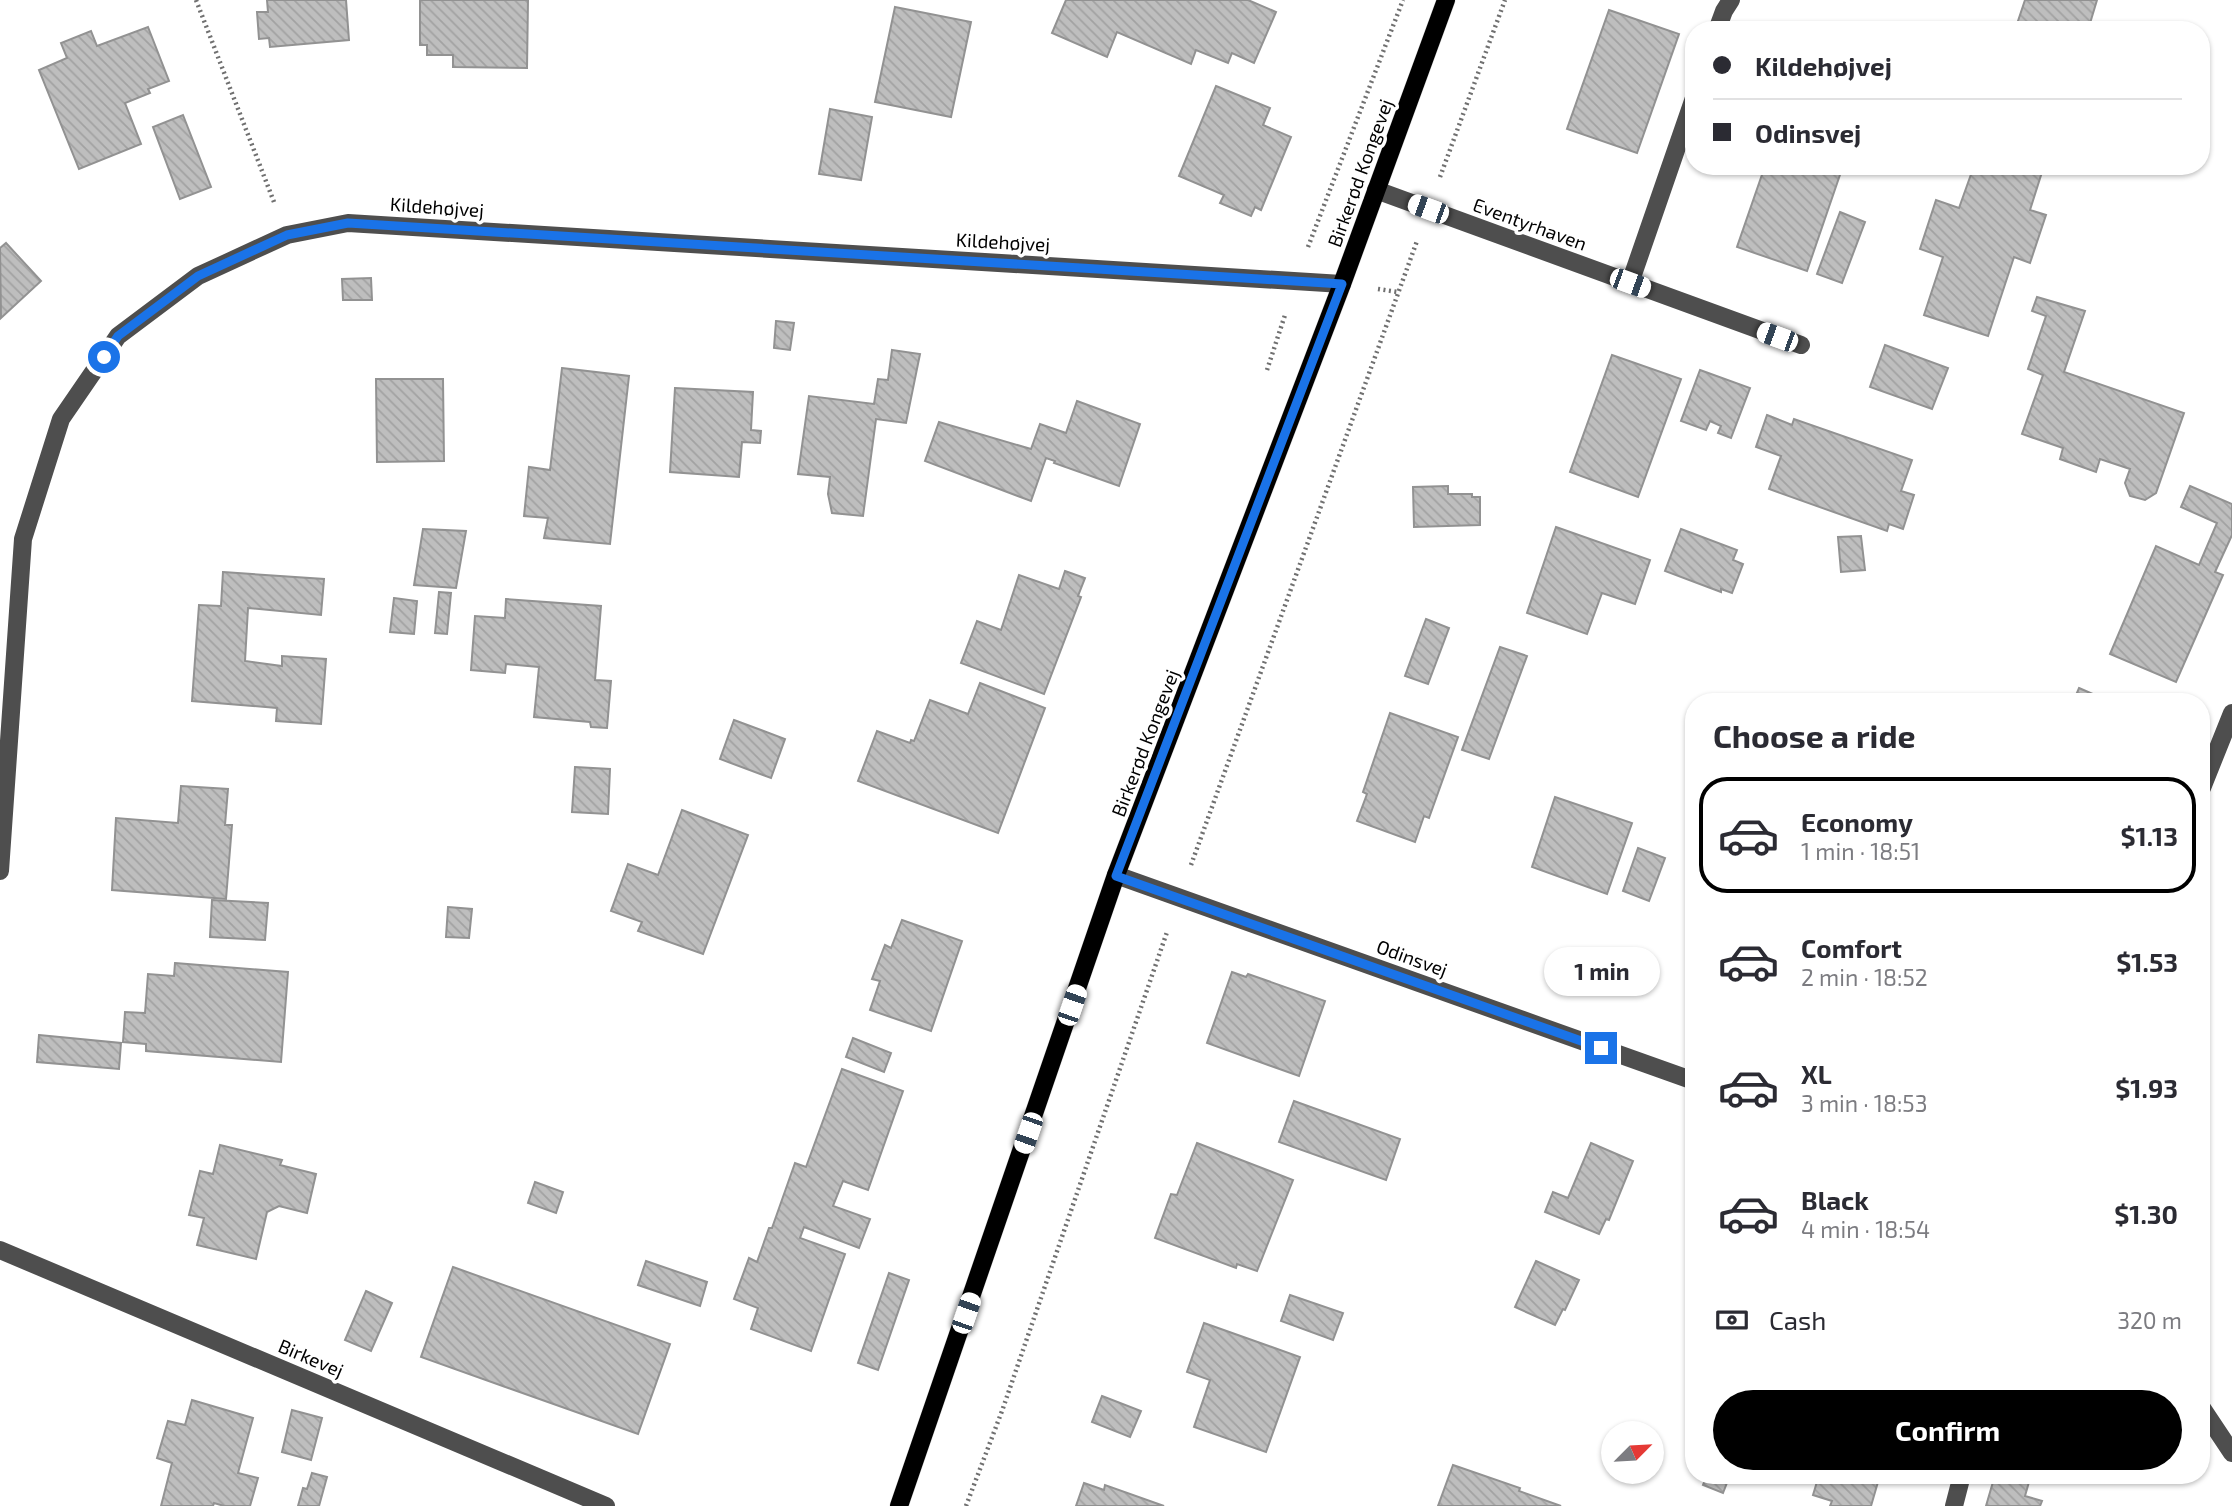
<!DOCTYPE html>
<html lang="en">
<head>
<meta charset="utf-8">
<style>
	:root { --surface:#fff; --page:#f7f7f7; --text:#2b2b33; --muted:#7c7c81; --line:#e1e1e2; --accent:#000 }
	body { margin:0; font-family:"Exo 2",sans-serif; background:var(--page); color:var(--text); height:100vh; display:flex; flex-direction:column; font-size:26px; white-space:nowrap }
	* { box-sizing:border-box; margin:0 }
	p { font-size:23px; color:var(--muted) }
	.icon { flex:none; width:38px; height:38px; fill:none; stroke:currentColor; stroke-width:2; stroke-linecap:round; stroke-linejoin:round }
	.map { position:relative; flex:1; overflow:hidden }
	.details { position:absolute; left:1685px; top:693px; width:525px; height:791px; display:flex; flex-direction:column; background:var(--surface); border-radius:28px; box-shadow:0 2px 5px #0004 }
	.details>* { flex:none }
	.guide { position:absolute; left:1685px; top:21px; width:525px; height:154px; border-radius:28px; box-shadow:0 2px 5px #0004; display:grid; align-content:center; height:154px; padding:0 28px; background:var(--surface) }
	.needle { width:46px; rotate:66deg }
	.tools { position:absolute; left:1601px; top:1421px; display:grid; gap:14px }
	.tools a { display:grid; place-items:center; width:63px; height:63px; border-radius:50%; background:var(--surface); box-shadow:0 2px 5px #0004; font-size:35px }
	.end { position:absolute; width:32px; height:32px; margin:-16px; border:9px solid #1a73e8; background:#fff; box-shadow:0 0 0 4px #fff }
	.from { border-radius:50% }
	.bubble { position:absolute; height:49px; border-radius:24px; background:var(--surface); box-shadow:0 2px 5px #0004; font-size:23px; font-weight:700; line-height:49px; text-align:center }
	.car { position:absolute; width:21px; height:42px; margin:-21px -10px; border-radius:9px; box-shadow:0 0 5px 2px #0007; background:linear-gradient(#fff 24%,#345 0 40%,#fff 0 76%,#345 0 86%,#fff 0) }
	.guide b { display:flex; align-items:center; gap:24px; height:66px; font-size:26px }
	.guide b+b { border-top:2px solid var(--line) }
	.guide i { width:18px; height:18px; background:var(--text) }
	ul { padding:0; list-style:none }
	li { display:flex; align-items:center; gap:21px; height:116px; margin:0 14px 10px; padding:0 14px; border:4px solid transparent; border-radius:28px }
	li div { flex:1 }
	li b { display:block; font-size:26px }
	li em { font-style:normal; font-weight:700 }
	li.active { border-color:var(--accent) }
	li>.icon { width:63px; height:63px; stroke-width:1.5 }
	h2 { padding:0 28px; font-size:32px; line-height:84px }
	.pay { display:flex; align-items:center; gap:18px; height:77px; padding:0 28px; font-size:26px }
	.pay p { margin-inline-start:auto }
	.button { display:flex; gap:14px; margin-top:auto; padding:14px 28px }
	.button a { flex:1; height:80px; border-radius:42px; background:var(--accent); color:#fff; font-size:28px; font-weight:700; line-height:80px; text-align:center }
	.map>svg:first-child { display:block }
	.building { fill:url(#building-back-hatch); stroke:#929292; stroke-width:2 }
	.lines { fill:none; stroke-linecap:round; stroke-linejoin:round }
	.major-casing { stroke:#dbdbdb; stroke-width:19 }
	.path { stroke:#707070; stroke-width:4.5; stroke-dasharray:2 3.5; stroke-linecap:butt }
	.minor { stroke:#4e4e4e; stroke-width:18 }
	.major { stroke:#000; stroke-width:18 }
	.route { stroke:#1a73e8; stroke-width:9 }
	.labels { text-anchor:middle; stroke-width:7; stroke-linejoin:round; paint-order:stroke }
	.street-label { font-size:19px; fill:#000; stroke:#fff }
</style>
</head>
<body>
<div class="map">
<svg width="2232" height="1506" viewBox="0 0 2232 1506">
	<defs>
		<pattern id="building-back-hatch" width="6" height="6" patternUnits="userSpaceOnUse" patternTransform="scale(1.75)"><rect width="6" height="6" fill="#bebebe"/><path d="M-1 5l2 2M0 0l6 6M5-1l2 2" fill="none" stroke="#a2a2a2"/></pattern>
	</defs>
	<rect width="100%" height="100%" fill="#fff"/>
	<!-- building -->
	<g class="building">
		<path d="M 267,0 L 346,0 L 349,40 L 270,47 L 269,38 L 259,39 L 257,12 L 268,12 Z"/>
		<path d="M 420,0 L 528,0 L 527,68 L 453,67 L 453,55 L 427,55 L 427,45 L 420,45 Z"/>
		<path d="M 1066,0 L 1248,0 L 1276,12 L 1254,63 L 1232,53 L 1228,63 L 1196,50 L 1191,64 L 1117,32 L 1107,57 L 1052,33 Z"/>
		<path d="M 2025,0 L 2097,0 L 2088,30 L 2015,30 Z"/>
		<path d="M 895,7 L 971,22 L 951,117 L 875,102 Z"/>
		<path d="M 1609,10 L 1679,34 L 1637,153 L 1567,129 Z"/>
		<path d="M 148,27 L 169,81 L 148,89 L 150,93 L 125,103 L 141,144 L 79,169 L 39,70 L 67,58 L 61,43 L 91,31 L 97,46 Z"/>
		<path d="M 1216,86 L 1270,108 L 1263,125 L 1291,137 L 1261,210 L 1255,207 L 1251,216 L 1220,203 L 1224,195 L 1179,176 Z"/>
		<path d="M 830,109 L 872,117 L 861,180 L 819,174 Z"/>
		<path d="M 183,115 L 211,187 L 180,199 L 153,127 Z"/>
		<path d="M 1765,166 L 1843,166 L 1807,271 L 1737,247 Z"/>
		<path d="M 1974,166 L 2025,166 L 2042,172 L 2030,210 L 2046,215 L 2030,263 L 2014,257 L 1988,336 L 1924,315 L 1943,257 L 1920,249 L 1936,200 L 1959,208 Z"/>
		<path d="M 1840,212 L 1865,222 L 1842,283 L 1817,274 Z"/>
		<path d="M 6,243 L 41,281 L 1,318 L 0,248 Z"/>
		<path d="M 371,278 L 372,300 L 343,300 L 342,279 Z"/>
		<path d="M 2037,297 L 2085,311 L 2064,372 L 2184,413 L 2156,493 L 2145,500 L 2130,496 L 2125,483 L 2130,469 L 2100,459 L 2096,472 L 2060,459 L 2063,448 L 2022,434 L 2043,375 L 2028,369 L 2046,316 L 2032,311 Z"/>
		<path d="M 776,321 L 794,323 L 790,350 L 774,348 Z"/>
		<path d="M 1885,345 L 1948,368 L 1932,409 L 1870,387 Z"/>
		<path d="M 892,350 L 920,354 L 906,423 L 876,419 L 863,516 L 832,513 L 828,494 L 830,477 L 798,474 L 809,396 L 874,404 L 878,379 L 888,380 Z"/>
		<path d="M 1612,355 L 1681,379 L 1638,497 L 1570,472 Z"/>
		<path d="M 562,368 L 629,376 L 610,544 L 544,538 L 548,518 L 524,516 L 529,467 L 550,470 Z"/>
		<path d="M 1700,370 L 1750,388 L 1731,438 L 1718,433 L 1721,426 L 1710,421 L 1706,430 L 1681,421 Z"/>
		<path d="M 376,379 L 443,379 L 444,461 L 377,462 Z"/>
		<path d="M 675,388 L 753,392 L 751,430 L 761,431 L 760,443 L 742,442 L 739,477 L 670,472 Z"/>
		<path d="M 1077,401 L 1140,424 L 1119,486 L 1054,463 L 1055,461 L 1046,458 L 1031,501 L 925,461 L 939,422 L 1031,449 L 1040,424 L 1066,433 Z"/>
		<path d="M 1767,415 L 1792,425 L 1794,419 L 1912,460 L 1901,491 L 1914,495 L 1903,529 L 1889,524 L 1887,531 L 1769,489 L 1781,456 L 1756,447 Z"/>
		<path d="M 1448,486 L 1448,494 L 1472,494 L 1472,497 L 1480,497 L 1480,525 L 1414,527 L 1413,487 Z"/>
		<path d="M 2190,486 L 2232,504 L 2232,535 L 2215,572 L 2223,575 L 2176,682 L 2110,654 L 2156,546 L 2199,565 L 2217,523 L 2181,507 Z"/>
		<path d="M 1556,527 L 1650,560 L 1635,604 L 1602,593 L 1587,634 L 1527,613 Z"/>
		<path d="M 423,529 L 466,531 L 456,588 L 414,585 Z"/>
		<path d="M 1681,529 L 1737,550 L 1733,560 L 1743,564 L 1732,593 L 1721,589 L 1721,592 L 1665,571 Z"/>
		<path d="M 1861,536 L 1865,570 L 1841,572 L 1838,537 Z"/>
		<path d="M 1065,571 L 1085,578 L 1078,596 L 1081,597 L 1044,694 L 961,663 L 977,621 L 1001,630 L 1019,575 L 1059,589 Z"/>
		<path d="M 223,572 L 324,579 L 321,615 L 248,608 L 245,661 L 282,666 L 282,656 L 326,659 L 321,724 L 276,721 L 277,708 L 192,701 L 199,605 L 221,606 Z"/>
		<path d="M 439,592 L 451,593 L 447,634 L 435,633 Z"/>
		<path d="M 394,598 L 417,601 L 414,634 L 390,632 Z"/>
		<path d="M 506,599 L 601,606 L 595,680 L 611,681 L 607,728 L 591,727 L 590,722 L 534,717 L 539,667 L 506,664 L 505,673 L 471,670 L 475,616 L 505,618 Z"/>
		<path d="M 1426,619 L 1449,628 L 1428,684 L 1405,676 Z"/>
		<path d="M 1500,647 L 1527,656 L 1489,759 L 1462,750 Z"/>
		<path d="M 980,683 L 1045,708 L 998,833 L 858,781 L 877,731 L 910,743 L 911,740 L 914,741 L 930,700 L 968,714 Z"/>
		<path d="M 2079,688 L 2111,702 L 2073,702 Z"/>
		<path d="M 1390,713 L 1458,737 L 1429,818 L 1424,816 L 1415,842 L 1357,821 L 1367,794 L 1363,792 Z"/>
		<path d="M 734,720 L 785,739 L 771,778 L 720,759 Z"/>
		<path d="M 575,767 L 610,769 L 608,814 L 572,812 Z"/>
		<path d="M 181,786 L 228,789 L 225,825 L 232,825 L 226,899 L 112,890 L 116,818 L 178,823 Z"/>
		<path d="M 1555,797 L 1632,823 L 1607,894 L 1532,867 Z"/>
		<path d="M 682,810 L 748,835 L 703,954 L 638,931 L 642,922 L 611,911 L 628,864 L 658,875 Z"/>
		<path d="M 1638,848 L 1665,858 L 1649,901 L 1623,891 Z"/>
		<path d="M 212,900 L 268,903 L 265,940 L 210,937 Z"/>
		<path d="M 448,907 L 472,909 L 469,938 L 446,937 Z"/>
		<path d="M 902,920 L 962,941 L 931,1031 L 870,1010 L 880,981 L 872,979 L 885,945 L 891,948 Z"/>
		<path d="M 175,963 L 288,972 L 281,1062 L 146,1051 L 146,1044 L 123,1042 L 125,1012 L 145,1013 L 148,974 L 174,976 Z"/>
		<path d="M 1232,972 L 1246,977 L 1248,974 L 1325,1001 L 1299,1076 L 1207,1043 Z"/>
		<path d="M 39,1035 L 121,1043 L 119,1069 L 37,1062 Z"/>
		<path d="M 853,1038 L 891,1053 L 884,1072 L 846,1057 Z"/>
		<path d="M 842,1069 L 903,1091 L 868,1190 L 843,1181 L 833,1206 L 870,1219 L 859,1248 L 804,1227 L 800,1238 L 845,1254 L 811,1351 L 751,1329 L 758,1308 L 734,1299 L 749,1258 L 757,1262 L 769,1228 L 772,1228 L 795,1163 L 806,1167 Z"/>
		<path d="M 1294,1101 L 1400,1139 L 1386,1180 L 1279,1142 Z"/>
		<path d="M 1197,1143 L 1293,1180 L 1257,1271 L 1237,1264 L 1236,1268 L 1155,1238 L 1171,1194 L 1177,1195 Z"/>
		<path d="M 1591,1143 L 1633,1161 L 1609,1220 L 1606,1219 L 1599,1234 L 1545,1212 L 1553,1192 L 1568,1198 Z"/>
		<path d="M 220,1145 L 282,1160 L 280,1165 L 316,1174 L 307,1213 L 279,1206 L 267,1212 L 256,1259 L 197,1245 L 204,1218 L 189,1215 L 200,1171 L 213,1174 Z"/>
		<path d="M 535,1182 L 563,1192 L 556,1213 L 528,1203 Z"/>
		<path d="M 646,1261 L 707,1282 L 700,1306 L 638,1285 Z"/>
		<path d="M 1536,1261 L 1579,1280 L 1565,1310 L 1563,1309 L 1555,1325 L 1515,1307 Z"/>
		<path d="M 453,1267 L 670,1344 L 638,1434 L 421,1357 Z"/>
		<path d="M 889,1273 L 909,1280 L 878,1370 L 858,1363 Z"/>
		<path d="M 366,1291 L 392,1303 L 371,1351 L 345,1340 Z"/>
		<path d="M 1290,1295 L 1343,1313 L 1333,1340 L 1281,1321 Z"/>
		<path d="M 1204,1323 L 1300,1357 L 1266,1452 L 1194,1427 L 1210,1380 L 1187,1372 Z"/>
		<path d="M 1102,1396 L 1141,1411 L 1130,1437 L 1092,1422 Z"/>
		<path d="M 192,1400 L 253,1418 L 238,1473 L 258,1478 L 250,1506 L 224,1506 L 214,1503 L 213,1506 L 161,1506 L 172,1463 L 157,1458 L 168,1421 L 185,1425 Z"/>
		<path d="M 292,1410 L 322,1418 L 311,1460 L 282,1452 Z"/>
		<path d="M 1453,1465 L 1520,1488 L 1519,1491 L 1561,1506 L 1438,1506 Z"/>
		<path d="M 312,1473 L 327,1477 L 319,1506 L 298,1506 L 303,1488 L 307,1489 Z"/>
		<path d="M 1707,1475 L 1730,1475 L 1723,1493 L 1703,1485 Z"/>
		<path d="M 1819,1475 L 1880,1475 L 1871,1506 L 1830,1506 L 1832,1501 L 1813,1495 Z"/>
		<path d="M 1995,1475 L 2031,1475 L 2025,1496 L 2042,1501 L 2040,1506 L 1986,1506 Z"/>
		<path d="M 1084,1483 L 1104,1490 L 1105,1485 L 1164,1506 L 1076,1506 Z"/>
	</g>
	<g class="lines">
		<!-- major casing -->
		<g class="major-casing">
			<path id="major" d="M 899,1506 L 1116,875 L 1342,284 L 1446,0"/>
		</g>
		<!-- path -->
		<g class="path">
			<path d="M 196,0 L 274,202"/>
			<path d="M 1440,177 L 1505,0"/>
			<path d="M 1308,247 L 1403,0"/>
			<path d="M 1378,289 L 1398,292"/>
			<path d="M 1267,370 L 1285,315"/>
			<path d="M 1191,865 L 1417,241"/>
			<path d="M 966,1506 L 1002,1411 L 1167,932"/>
		</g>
		<!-- minor -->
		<g class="minor">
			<path d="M 1717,30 L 1724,11 L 1731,0"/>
			<path d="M 1376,190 L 1801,345"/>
			<path d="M 1630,283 L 1694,98"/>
			<path d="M 2202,788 L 2232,713"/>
			<path d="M 0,871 L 23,539 L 61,419 L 118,336 L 198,276 L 287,235 L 348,223 L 1342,284"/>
			<path d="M 1116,875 L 1694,1081"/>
			<path d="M 0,1250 L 606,1506"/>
			<path d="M 2202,1408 L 2232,1453"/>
			<path d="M 1954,1506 L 1962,1475"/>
		</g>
		<!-- major -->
		<use href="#major" class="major"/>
	</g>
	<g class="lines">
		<!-- route -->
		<path class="route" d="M 104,357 L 118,336 L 198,276 L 287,235 L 348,223 L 1342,284 L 1116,876 L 1601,1048"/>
	</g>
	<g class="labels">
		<!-- street labels -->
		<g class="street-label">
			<text transform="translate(1360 173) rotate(-70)" y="7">Birkerød Kongevej</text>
			<text transform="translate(437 207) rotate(4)" y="7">Kildehøjvej</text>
			<text transform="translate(1530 224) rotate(20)" y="7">Eventyrhaven</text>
			<text transform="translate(1003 242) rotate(3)" y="7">Kildehøjvej</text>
			<text transform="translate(1145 743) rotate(-69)" y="7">Birkerød Kongevej</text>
			<text transform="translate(1412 958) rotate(20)" y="7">Odinsvej</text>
			<text transform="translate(311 1358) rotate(23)" y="7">Birkevej</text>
		</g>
	</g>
</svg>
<div class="tools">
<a><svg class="needle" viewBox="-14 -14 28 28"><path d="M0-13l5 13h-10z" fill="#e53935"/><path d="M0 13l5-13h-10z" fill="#7c7c81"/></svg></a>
</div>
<i class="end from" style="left:104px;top:357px"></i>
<i class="end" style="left:1601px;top:1048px"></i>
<div class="bubble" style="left:1544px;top:947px;width:116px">1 min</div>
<i class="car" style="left:1428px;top:209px;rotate:290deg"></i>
<i class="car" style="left:1630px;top:283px;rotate:110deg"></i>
<i class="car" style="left:1777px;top:337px;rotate:290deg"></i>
<i class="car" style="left:1072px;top:1005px;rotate:19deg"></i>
<i class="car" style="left:1028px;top:1133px;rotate:199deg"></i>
<i class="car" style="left:966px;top:1313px;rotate:19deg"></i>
<div class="guide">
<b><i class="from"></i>Kildehøjvej</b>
<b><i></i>Odinsvej</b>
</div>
<section class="details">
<h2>Choose a ride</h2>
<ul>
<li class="active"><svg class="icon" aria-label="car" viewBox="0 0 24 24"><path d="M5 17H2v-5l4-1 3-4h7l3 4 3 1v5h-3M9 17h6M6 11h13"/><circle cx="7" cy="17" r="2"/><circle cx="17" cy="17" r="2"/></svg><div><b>Economy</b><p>1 min · 18:51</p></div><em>$1.13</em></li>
<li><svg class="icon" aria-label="car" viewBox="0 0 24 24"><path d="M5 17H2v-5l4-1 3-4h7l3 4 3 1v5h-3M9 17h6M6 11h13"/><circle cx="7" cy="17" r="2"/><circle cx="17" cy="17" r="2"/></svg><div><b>Comfort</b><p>2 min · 18:52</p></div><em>$1.53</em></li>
<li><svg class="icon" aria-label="car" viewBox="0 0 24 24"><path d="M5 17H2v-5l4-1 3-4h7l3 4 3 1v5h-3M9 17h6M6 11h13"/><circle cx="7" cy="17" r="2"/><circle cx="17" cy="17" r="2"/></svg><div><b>XL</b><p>3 min · 18:53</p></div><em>$1.93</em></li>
<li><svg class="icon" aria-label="car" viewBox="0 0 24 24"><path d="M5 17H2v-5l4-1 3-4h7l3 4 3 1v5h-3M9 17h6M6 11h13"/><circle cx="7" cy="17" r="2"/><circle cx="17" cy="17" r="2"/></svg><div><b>Black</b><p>4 min · 18:54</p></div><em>$1.30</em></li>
</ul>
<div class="pay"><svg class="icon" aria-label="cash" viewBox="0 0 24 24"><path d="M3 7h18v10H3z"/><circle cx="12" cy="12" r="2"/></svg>Cash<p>320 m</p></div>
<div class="button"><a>Confirm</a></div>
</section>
</div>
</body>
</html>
